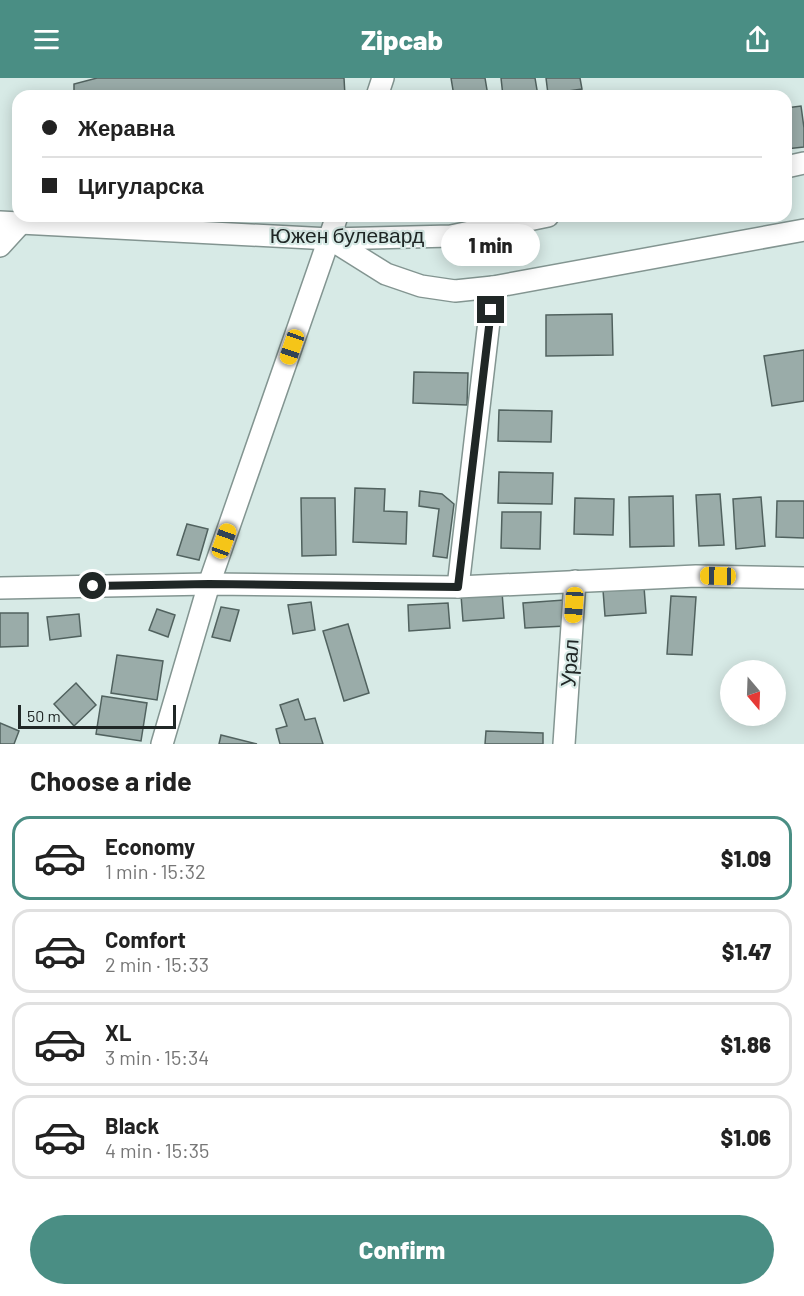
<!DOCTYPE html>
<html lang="en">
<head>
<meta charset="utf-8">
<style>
	:root { --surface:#fff; --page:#f2f2f2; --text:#222; --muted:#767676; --line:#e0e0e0; --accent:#4a8e84 }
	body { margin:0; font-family:Barlow,sans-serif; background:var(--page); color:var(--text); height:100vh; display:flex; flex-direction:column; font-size:22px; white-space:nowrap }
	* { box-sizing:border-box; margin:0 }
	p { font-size:20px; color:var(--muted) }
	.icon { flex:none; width:33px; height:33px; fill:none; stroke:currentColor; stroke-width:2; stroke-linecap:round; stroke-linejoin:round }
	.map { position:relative; height:666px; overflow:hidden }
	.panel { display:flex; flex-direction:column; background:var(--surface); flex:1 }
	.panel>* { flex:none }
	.banner { position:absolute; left:12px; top:12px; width:780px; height:132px; border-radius:18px; box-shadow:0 3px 15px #0003; display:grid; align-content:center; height:132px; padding:0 30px; background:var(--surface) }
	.needle { width:39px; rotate:161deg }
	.fabs { position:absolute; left:720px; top:582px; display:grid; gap:12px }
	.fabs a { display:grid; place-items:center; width:66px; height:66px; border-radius:50%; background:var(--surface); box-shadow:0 3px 15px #0003; font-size:30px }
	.scale { position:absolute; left:18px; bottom:15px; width:158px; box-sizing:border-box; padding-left:6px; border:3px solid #202726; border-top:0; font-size:16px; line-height:21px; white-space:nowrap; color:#202726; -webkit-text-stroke:4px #d7eae6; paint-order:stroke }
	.end { position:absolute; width:27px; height:27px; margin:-14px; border:8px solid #202726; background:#fff; box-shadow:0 0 0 3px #fff }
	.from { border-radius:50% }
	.bubble { position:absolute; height:42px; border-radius:21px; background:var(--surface); box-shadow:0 3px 15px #0003; font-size:20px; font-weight:800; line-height:42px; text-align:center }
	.car { position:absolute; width:18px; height:36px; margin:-18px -9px; border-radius:8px; box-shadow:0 0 4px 2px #0007; background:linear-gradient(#f5c518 24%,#345 0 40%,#f5c518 0 76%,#345 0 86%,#f5c518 0) }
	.banner b { display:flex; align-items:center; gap:21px; height:57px; font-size:22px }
	.banner b+b { border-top:2px solid var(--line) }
	.banner i { width:15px; height:15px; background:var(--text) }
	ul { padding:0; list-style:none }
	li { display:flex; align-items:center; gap:18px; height:84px; margin:0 12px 9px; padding:0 18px; border:3px solid var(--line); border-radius:18px }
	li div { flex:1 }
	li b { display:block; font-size:22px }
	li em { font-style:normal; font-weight:800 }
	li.on { border-color:var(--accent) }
	li>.icon { width:54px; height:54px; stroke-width:1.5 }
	h2 { padding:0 30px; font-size:27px; line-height:72px }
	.cta { display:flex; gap:12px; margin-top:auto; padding:12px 30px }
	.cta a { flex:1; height:69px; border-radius:36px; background:var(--accent); color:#fff; font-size:24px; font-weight:800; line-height:69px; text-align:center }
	header { display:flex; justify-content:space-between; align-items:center; height:78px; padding:0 30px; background:var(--accent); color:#fff; font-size:27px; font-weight:800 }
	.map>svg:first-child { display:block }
	.building { fill:#9aaca9; stroke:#51625f; stroke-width:1.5 }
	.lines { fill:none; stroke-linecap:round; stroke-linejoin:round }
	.minor-casing { stroke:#839591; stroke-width:24 }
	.minor { stroke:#fff; stroke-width:21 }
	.route { stroke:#202726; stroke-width:8 }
	.labels { text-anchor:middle; stroke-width:4.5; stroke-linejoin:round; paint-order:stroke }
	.street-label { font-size:21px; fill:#202726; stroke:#d7eae6 }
</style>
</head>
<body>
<header><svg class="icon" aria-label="menu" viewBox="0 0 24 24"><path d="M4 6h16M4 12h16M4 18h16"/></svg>Zipcab<svg class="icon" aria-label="share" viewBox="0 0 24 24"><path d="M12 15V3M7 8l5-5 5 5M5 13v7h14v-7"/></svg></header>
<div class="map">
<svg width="804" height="666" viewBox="0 0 804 666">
	<rect width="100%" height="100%" fill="#d7eae6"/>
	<!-- building -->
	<g class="building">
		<path d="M 97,0 L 344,0 L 345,18 L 55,18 L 55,16 L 74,17 L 74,6 Z"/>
		<path d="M 451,0 L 485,0 L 488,18 L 454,18 Z"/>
		<path d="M 501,0 L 535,0 L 538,18 L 503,18 Z"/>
		<path d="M 546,0 L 580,0 L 582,11 L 548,16 Z"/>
		<path d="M 801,28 L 804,50 L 804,69 L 786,71 L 786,30 Z"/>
		<path d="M 612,236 L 613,277 L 546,278 L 546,237 Z"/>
		<path d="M 804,272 L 804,323 L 772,328 L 764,278 Z"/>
		<path d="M 414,294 L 468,295 L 467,327 L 413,325 Z"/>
		<path d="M 499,332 L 552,333 L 551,364 L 498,363 Z"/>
		<path d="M 499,394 L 553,395 L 552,426 L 498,425 Z"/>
		<path d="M 355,410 L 385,411 L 384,433 L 407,434 L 406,466 L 353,464 Z"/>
		<path d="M 420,413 L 442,416 L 454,426 L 447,480 L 433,478 L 439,431 L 419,428 Z"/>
		<path d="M 720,416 L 724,467 L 699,468 L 696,417 Z"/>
		<path d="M 673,418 L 674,468 L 630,469 L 629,419 Z"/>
		<path d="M 761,419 L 765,468 L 736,471 L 733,421 Z"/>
		<path d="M 301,420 L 335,420 L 336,477 L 302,478 Z"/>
		<path d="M 575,420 L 614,421 L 613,457 L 574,456 Z"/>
		<path d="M 777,423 L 804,423 L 804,460 L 776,459 Z"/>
		<path d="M 502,434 L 541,434 L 540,471 L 501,470 Z"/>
		<path d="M 187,446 L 208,451 L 199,482 L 177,477 Z"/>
		<path d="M 644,509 L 646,535 L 605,538 L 603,512 Z"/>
		<path d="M 502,514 L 504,540 L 463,543 L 461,517 Z"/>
		<path d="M 671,518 L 696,519 L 692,577 L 667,576 Z"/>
		<path d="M 564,522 L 566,548 L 525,550 L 523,525 Z"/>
		<path d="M 311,524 L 315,552 L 293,556 L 288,527 Z"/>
		<path d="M 448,525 L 450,550 L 409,553 L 408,527 Z"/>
		<path d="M 221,529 L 239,532 L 230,563 L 212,559 Z"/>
		<path d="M 157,531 L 175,537 L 168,559 L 149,552 Z"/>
		<path d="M 0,535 L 28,535 L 28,568 L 0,569 Z"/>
		<path d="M 79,536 L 81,558 L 50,562 L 47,539 Z"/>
		<path d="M 348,546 L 369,615 L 344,623 L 323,553 Z"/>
		<path d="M 117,577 L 163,583 L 157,622 L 111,615 Z"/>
		<path d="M 76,605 L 96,627 L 74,648 L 54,626 Z"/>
		<path d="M 102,618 L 147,625 L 141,663 L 96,656 Z"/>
		<path d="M 298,621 L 305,642 L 315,640 L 323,666 L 280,666 L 276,651 L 287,648 L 280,627 Z"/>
		<path d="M 0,645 L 19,653 L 14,666 L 0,666 Z"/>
		<path d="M 486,653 L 543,655 L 543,666 L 485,666 Z"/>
		<path d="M 221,657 L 257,666 L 219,666 Z"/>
	</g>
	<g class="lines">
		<!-- minor casing -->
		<g class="minor-casing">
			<g id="minor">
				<path d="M 377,18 L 383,0"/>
				<path d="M 786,89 L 804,85"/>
				<path d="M 0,144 L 330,161 L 451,158 L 548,138"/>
				<path d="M 330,161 L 386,196 L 421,208 L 455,213 L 493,209 L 804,152"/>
				<path d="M 0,168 L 21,145"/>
				<path d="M 458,509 L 493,209"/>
				<path d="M 0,510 L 209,506 L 458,509 L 696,498 L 804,500"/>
				<path d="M 162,666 L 209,506 L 337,138"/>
				<path d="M 564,666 L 575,503"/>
			</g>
		</g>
		<!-- minor -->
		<use href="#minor" class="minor"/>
	</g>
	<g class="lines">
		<!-- route -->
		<path class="route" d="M 93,508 L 209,506 L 458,509 L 491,232"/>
	</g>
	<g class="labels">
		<!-- street labels -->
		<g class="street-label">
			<text x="347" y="165">Южен булевард</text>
			<text transform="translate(570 585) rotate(-86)" y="7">Урал</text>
		</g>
	</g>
</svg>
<div class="fabs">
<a><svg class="needle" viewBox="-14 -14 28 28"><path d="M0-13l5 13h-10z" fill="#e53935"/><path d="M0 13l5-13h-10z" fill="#767676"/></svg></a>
</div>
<div class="scale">50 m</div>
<i class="end from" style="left:93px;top:508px"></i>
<i class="end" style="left:491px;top:232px"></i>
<div class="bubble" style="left:441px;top:146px;width:99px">1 min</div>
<i class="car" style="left:292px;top:269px;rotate:199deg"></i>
<i class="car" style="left:224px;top:463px;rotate:20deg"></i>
<i class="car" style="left:718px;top:498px;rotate:271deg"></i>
<i class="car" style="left:574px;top:527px;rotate:184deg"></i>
<div class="banner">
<b><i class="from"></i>Жеравна</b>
<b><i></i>Цигуларска</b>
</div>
</div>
<section class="panel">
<h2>Choose a ride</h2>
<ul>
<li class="on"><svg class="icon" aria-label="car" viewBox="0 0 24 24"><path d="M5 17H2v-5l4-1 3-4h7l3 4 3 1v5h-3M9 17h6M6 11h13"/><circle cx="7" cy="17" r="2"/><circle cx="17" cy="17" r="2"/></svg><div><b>Economy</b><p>1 min · 15:32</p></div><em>$1.09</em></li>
<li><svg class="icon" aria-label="car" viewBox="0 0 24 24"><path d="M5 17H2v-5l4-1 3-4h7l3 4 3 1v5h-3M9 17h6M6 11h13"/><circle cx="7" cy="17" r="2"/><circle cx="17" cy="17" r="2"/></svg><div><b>Comfort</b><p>2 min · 15:33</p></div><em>$1.47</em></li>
<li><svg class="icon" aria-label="car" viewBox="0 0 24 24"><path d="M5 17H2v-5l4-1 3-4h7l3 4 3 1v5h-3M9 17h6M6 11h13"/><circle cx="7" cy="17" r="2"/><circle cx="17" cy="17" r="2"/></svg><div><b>XL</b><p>3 min · 15:34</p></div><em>$1.86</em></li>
<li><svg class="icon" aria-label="car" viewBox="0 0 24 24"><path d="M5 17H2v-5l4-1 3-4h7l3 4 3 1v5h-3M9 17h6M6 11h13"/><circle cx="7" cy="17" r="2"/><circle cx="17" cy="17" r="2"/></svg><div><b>Black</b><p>4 min · 15:35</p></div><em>$1.06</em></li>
</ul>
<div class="cta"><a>Confirm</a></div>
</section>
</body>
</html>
